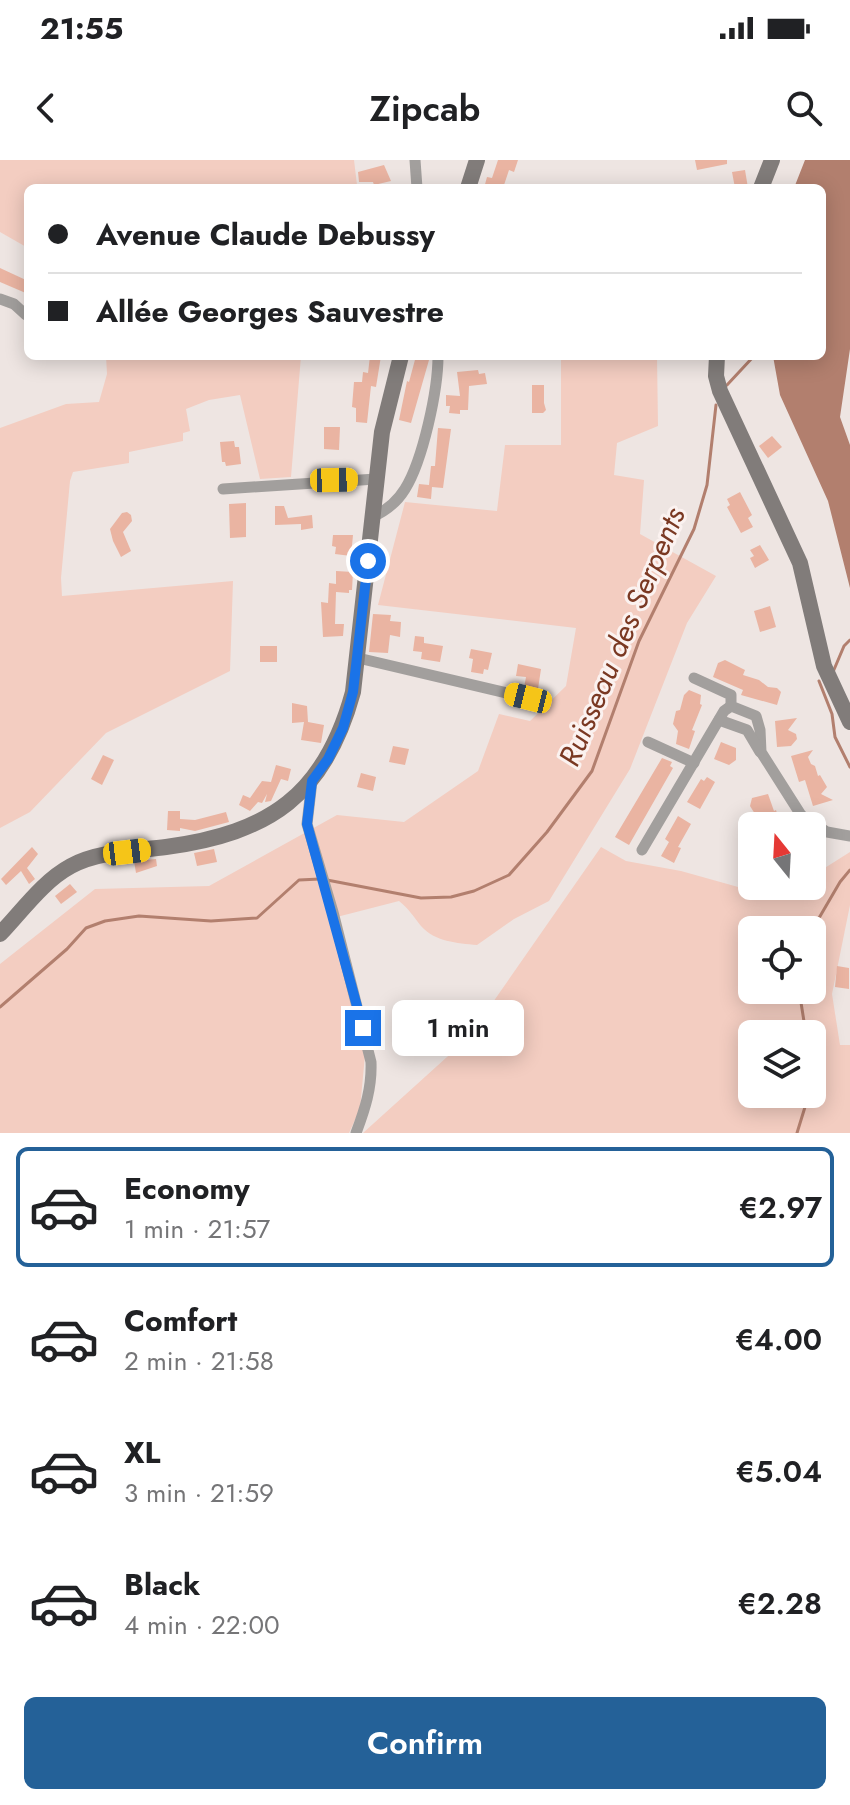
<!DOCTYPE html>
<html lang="en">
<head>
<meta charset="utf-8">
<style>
	:root { --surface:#fff; --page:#f6f6f6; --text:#202124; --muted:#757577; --line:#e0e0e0; --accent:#246198 }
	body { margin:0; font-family:Jost,sans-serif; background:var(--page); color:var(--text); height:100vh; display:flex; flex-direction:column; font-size:30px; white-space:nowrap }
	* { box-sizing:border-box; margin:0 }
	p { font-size:26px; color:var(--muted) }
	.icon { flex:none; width:44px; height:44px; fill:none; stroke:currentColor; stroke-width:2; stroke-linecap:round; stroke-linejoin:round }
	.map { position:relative; height:973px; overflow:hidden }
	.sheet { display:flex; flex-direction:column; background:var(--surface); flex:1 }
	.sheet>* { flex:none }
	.hud { position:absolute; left:24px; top:24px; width:802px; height:176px; border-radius:12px; box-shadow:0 4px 20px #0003; display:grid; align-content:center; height:176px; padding:0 24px; background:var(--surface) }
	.needle { width:52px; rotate:342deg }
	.buttons { position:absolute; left:738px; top:652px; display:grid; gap:16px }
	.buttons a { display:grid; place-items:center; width:88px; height:88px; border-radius:12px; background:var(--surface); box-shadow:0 4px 20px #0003; font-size:40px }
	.end { position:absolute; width:36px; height:36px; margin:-18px; border:10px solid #1a73e8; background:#fff; box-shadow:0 0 0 4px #fff }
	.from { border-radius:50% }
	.bubble { position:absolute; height:56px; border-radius:12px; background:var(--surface); box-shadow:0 4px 20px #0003; font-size:26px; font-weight:600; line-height:56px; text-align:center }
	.car { position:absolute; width:24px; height:48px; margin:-24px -12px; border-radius:10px; box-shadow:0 0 6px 2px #0007; background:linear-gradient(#f5c518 24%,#345 0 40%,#f5c518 0 76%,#345 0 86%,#f5c518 0) }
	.hud b { display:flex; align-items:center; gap:28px; height:76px; font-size:30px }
	.hud b+b { border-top:2px solid var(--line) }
	.hud i { width:20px; height:20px; background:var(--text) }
	ul { padding:14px 0 0; list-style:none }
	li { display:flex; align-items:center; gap:24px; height:120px; margin:0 16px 12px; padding:0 8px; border:4px solid transparent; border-radius:12px }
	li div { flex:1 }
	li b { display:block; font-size:30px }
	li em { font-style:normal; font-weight:600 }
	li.on { border-color:var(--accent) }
	li>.icon { width:72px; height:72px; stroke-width:1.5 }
	.primary-button { display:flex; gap:16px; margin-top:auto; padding:16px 24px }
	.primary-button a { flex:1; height:92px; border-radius:12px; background:var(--accent); color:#fff; font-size:32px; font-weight:600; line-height:92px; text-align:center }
	.status { display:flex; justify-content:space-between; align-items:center; height:56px; padding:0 40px; background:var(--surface); direction:ltr }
	.status svg { height:22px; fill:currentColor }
	header { display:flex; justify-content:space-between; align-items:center; height:104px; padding:0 24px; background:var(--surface); font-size:36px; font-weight:600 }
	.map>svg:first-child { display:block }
	.green { fill:#f3cdc1; fill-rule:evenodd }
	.water { fill:#b27f6e }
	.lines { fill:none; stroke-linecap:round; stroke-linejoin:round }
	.stream { stroke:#b27f6e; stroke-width:3 }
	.building { fill:#eab4a2 }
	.street { stroke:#a29f9d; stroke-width:11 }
	.secondary { stroke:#817c7a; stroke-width:16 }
	.route { stroke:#1a73e8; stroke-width:10 }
	.labels { text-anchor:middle; stroke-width:6; stroke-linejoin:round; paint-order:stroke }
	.water-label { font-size:30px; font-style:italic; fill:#7a3822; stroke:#fbf2f0 }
</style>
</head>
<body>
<div class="status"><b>21:55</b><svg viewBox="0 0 49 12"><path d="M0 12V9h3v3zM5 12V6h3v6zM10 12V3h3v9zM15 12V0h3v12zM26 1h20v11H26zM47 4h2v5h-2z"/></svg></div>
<header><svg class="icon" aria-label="back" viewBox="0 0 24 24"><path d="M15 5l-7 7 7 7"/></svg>Zipcab<svg class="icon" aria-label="search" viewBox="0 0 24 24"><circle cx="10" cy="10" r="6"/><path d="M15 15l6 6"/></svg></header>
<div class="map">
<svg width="850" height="973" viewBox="0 0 850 973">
	<rect width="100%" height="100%" fill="#eee5e2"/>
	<!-- green -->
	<g class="green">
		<path d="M 0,0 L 354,0 L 357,25 L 351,28 L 28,28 L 28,88 L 0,72 Z"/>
		<path d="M 106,196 L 301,196 L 291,317 L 260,319 L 240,235 L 209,240 L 186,249 L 190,271 L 183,273 L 183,281 L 129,292 L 129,303 L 73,312 L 70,321 L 61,418 L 62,436 L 233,421 L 230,511 L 106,573 L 30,652 L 0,668 L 0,268 L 66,244 L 99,242 L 107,214 Z"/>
		<path d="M 574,196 L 657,196 L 658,266 L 617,283 L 614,315 L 644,320 L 640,374 L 716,416 L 687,463 L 630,609 L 549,741 L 514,759 L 477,785 C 457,783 435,782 421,766 C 414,757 409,749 399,741 L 329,759 L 365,895 L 360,949 L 349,973 L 0,973 L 0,804 L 95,729 L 209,726 L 337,655 L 404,662 L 478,611 L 499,554 L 530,561 L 566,526 L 576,468 L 378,445 L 405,342 L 497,351 L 505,285 L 561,285 L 561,198 Z"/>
		<path d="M 601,687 L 626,701 L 681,711 L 777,738 L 797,726 L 812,726 L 812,716 L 850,692 L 850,745 L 832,834 L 840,885 L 850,885 L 850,973 L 363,973 L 468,878 ZM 752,770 L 812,770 L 812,830 L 752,830 ZM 752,874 L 812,874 L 812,934 L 752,934 Z"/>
	</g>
	<!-- water -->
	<path class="water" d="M 805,0 L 850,0 L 850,189 L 840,257 L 850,285 L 850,428 L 828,341 L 780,235 L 773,196 L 822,196 L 822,28 L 794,28 Z"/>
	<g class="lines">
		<!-- stream -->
		<g class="stream">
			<path d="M 727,225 L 754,196"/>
			<path d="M 833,512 L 844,486 L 850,480"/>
			<path d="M 819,521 L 832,554 L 835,577 L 850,607"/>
			<path d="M 327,720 L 421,738 L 451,737 L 474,731 L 509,715 L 547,672 L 592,611 L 639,481 L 694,369 L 707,325 L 716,245"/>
			<path d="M 812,770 L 840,722 L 850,710"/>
			<path d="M 799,830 L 806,874"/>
			<path d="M 0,847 L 67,789 L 86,768 L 105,761 L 139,756 L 211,761 L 257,758 L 299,720 L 320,719"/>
			<path d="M 812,899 L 812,914"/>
			<path d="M 797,973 L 809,934"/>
		</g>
	</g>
	<!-- building -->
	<g class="building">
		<path d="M 498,0 L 518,0 L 514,12 L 509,10 L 503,28 L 484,28 L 487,17 L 492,18 Z"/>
		<path d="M 695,0 L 727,0 L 727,4 L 697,10 Z"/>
		<path d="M 384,5 L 391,21 L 374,25 L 373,22 L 359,22 L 358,12 Z"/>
		<path d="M 745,10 L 748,28 L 735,28 L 732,12 Z"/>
		<path d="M 0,108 L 28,121 L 28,134 L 0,122 Z"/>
		<path d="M 370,196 L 381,196 L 376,227 L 371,226 L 367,263 L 356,262 L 356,248 L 352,247 L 354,222 L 362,222 L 363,212 L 368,213 Z"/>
		<path d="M 416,196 L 429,200 L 411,263 L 399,260 L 407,221 L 409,222 Z"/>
		<path d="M 478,210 L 479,214 L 485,213 L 487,224 L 469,226 L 468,250 L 460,250 L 460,254 L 449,253 L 450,246 L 446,246 L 446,235 L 460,236 L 457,212 Z"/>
		<path d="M 532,225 L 544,225 L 544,243 L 546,250 L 543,253 L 532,253 Z"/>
		<path d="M 324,267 L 340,267 L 339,290 L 324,289 Z"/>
		<path d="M 438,268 L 451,269 L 443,328 L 432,327 L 431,339 L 417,337 L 419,324 L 429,325 L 431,306 L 435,306 Z"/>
		<path d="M 772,276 L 782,287 L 768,298 L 759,286 Z"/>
		<path d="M 234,281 L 235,287 L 239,287 L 241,304 L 226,306 L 225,302 L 222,302 L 220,282 Z"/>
		<path d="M 740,332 L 752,355 L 748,358 L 753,367 L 741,373 L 727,347 L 730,345 L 727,339 Z"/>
		<path d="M 246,343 L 246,377 L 230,378 L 229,344 Z"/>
		<path d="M 275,346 L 284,346 L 288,358 L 312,355 L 313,368 L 301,370 L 301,364 L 275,365 Z"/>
		<path d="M 127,352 L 131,355 L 132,361 L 123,372 L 131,391 L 121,397 L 113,381 L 110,369 L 122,353 Z"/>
		<path d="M 333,375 L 353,375 L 351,396 L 335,394 L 336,387 L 332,386 Z"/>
		<path d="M 760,385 L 769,400 L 755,408 L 750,398 L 754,396 L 750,390 Z"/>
		<path d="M 336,411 L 353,412 L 352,430 L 349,430 L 349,433 L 336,432 L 335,464 L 344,464 L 343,476 L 323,477 L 321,442 L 328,443 L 329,423 L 336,424 Z"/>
		<path d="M 770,446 L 776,467 L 760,472 L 754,451 Z"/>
		<path d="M 373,454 L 391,455 L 390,461 L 401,462 L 400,477 L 390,475 L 388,493 L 369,492 Z"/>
		<path d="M 415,476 L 424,477 L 424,483 L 443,486 L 440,502 L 421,499 L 422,492 L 413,491 Z"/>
		<rect x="260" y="486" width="17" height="16"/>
		<path d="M 471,489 L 492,493 L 488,510 L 484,509 L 483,514 L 471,512 L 473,499 L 469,498 Z"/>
		<path d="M 725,500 L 745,510 L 743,515 L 759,520 L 768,527 L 777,528 L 781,532 L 777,545 L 741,535 L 743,530 L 713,517 L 718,503 Z"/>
		<path d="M 518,504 L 541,509 L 538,529 L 524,528 L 526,517 L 516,516 Z"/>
		<path d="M 689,530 L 701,535 L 700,544 L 702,545 L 692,570 L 695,571 L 689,589 L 676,584 L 678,571 L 673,564 L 676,551 L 680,550 L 684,535 Z"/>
		<path d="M 292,543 L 307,546 L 308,562 L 324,565 L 321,583 L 301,580 L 304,562 L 292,563 Z"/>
		<path d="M 797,558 L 788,570 L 796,574 L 797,579 L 791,586 L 777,587 L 775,561 Z"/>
		<path d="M 721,582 L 736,588 L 736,600 L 729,605 L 714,599 Z"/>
		<path d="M 393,586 L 409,589 L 405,605 L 389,602 Z"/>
		<path d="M 813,590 L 808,597 L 811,604 L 815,606 L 818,616 L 820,615 L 827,627 L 821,634 L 833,640 L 813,646 L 805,620 L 799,622 L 791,596 Z"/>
		<path d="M 103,595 L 114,600 L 102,625 L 91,619 Z"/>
		<path d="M 662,598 L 672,602 L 670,606 L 673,608 L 629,685 L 615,677 Z"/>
		<path d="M 276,605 L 291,609 L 288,621 L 281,619 L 271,641 L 265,642 L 267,634 L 262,643 L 258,642 L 250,651 L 239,645 L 243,635 L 250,638 L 262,621 L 271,622 Z"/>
		<path d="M 361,613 L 376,617 L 373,631 L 357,627 Z"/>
		<path d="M 707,617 L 715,622 L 700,649 L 687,642 L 701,619 L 704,621 Z"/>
		<path d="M 768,634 L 774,651 L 776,650 L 781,666 L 757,666 L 760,662 L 750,646 L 752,638 Z"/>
		<path d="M 168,651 L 180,651 L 180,659 L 195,660 L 226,652 L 229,662 L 195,671 L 180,668 L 180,671 L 167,670 Z"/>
		<path d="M 678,656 L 691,664 L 678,687 L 681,688 L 674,703 L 661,696 L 669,682 L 665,679 Z"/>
		<path d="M 32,687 L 38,694 L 27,708 L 35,719 L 29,724 L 21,711 L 6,725 L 1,719 Z"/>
		<path d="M 214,689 L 217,702 L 197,706 L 194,693 Z"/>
		<path d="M 156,699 L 157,706 L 136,713 L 134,701 Z"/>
		<path d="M 70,724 L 77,732 L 61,744 L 55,736 Z"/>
		<path d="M 837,806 L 849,808 L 849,829 L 835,827 Z"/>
		<path d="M 405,848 L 430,865 L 423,875 L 398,858 Z"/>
	</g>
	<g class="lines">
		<!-- street -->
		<g class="street">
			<path d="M 415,0 L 417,28"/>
			<path d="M 0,139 L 14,144 L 26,155"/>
			<path d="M 223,329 L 376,319"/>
			<path d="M 372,357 C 386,351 397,342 405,329 C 423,300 438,230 438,196"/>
			<path d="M 358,498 L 528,538 L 539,537"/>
			<path d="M 694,518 L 731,535 L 731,546 L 756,556 L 760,570 L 761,592 L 801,655 L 827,672 L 850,676"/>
			<path d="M 719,560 L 747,570 L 760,592"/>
			<path d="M 648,582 L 694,603"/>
			<path d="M 312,621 L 307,664 L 333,752 L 371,902 C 372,928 365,949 356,973"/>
			<path d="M 642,690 L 724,551 L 731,546"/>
		</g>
		<!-- secondary -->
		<g class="secondary">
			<path d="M 468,28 L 477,0"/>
			<path d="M 761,28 L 772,0"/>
			<path d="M 717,196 L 716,216 L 720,231 L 800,403 L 824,506 L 850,562"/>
			<path d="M 0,774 C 22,751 43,721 71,706 C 99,691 135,691 166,687 C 270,673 325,635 353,532 L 382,272 L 401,196"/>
		</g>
	</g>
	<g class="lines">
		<!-- route -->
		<path class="route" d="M 363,868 L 307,664 L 312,621 L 328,599 L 343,568 L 353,532 L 368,401"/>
	</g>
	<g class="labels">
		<!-- water labels -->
		<g class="water-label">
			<text transform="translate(622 477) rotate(-67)" y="10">Ruisseau des Serpents</text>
		</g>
	</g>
</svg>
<div class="buttons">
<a><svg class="needle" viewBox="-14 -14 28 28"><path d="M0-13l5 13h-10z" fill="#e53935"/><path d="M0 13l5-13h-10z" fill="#757577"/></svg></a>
<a><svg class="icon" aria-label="locate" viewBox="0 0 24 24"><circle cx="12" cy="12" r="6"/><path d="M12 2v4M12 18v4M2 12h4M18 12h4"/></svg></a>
<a><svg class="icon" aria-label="layers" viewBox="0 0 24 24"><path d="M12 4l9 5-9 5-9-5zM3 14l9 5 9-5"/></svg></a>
</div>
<i class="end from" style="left:368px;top:401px"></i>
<i class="end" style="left:363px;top:868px"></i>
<div class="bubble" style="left:392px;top:840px;width:132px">1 min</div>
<i class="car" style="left:334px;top:320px;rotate:89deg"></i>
<i class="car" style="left:528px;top:538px;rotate:284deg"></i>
<i class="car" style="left:127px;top:692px;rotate:83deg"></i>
<div class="hud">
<b><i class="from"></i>Avenue Claude Debussy</b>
<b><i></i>Allée Georges Sauvestre</b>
</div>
</div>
<section class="sheet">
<ul>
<li class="on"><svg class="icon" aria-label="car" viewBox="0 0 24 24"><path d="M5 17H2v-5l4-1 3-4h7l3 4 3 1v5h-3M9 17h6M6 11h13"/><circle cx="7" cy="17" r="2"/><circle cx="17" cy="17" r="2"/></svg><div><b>Economy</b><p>1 min · 21:57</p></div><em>€2.97</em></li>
<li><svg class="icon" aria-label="car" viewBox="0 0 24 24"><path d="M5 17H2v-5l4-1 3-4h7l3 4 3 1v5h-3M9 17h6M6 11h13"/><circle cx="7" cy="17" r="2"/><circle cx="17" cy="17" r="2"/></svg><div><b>Comfort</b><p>2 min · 21:58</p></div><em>€4.00</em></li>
<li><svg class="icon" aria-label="car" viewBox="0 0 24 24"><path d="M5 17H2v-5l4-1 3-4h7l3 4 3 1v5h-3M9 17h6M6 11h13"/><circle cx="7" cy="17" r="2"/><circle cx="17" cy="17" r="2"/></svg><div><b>XL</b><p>3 min · 21:59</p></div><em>€5.04</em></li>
<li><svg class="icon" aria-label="car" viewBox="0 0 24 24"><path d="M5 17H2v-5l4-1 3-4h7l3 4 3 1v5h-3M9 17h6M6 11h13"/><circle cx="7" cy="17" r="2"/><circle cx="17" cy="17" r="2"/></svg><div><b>Black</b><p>4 min · 22:00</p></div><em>€2.28</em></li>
</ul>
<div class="primary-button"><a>Confirm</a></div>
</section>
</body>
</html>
